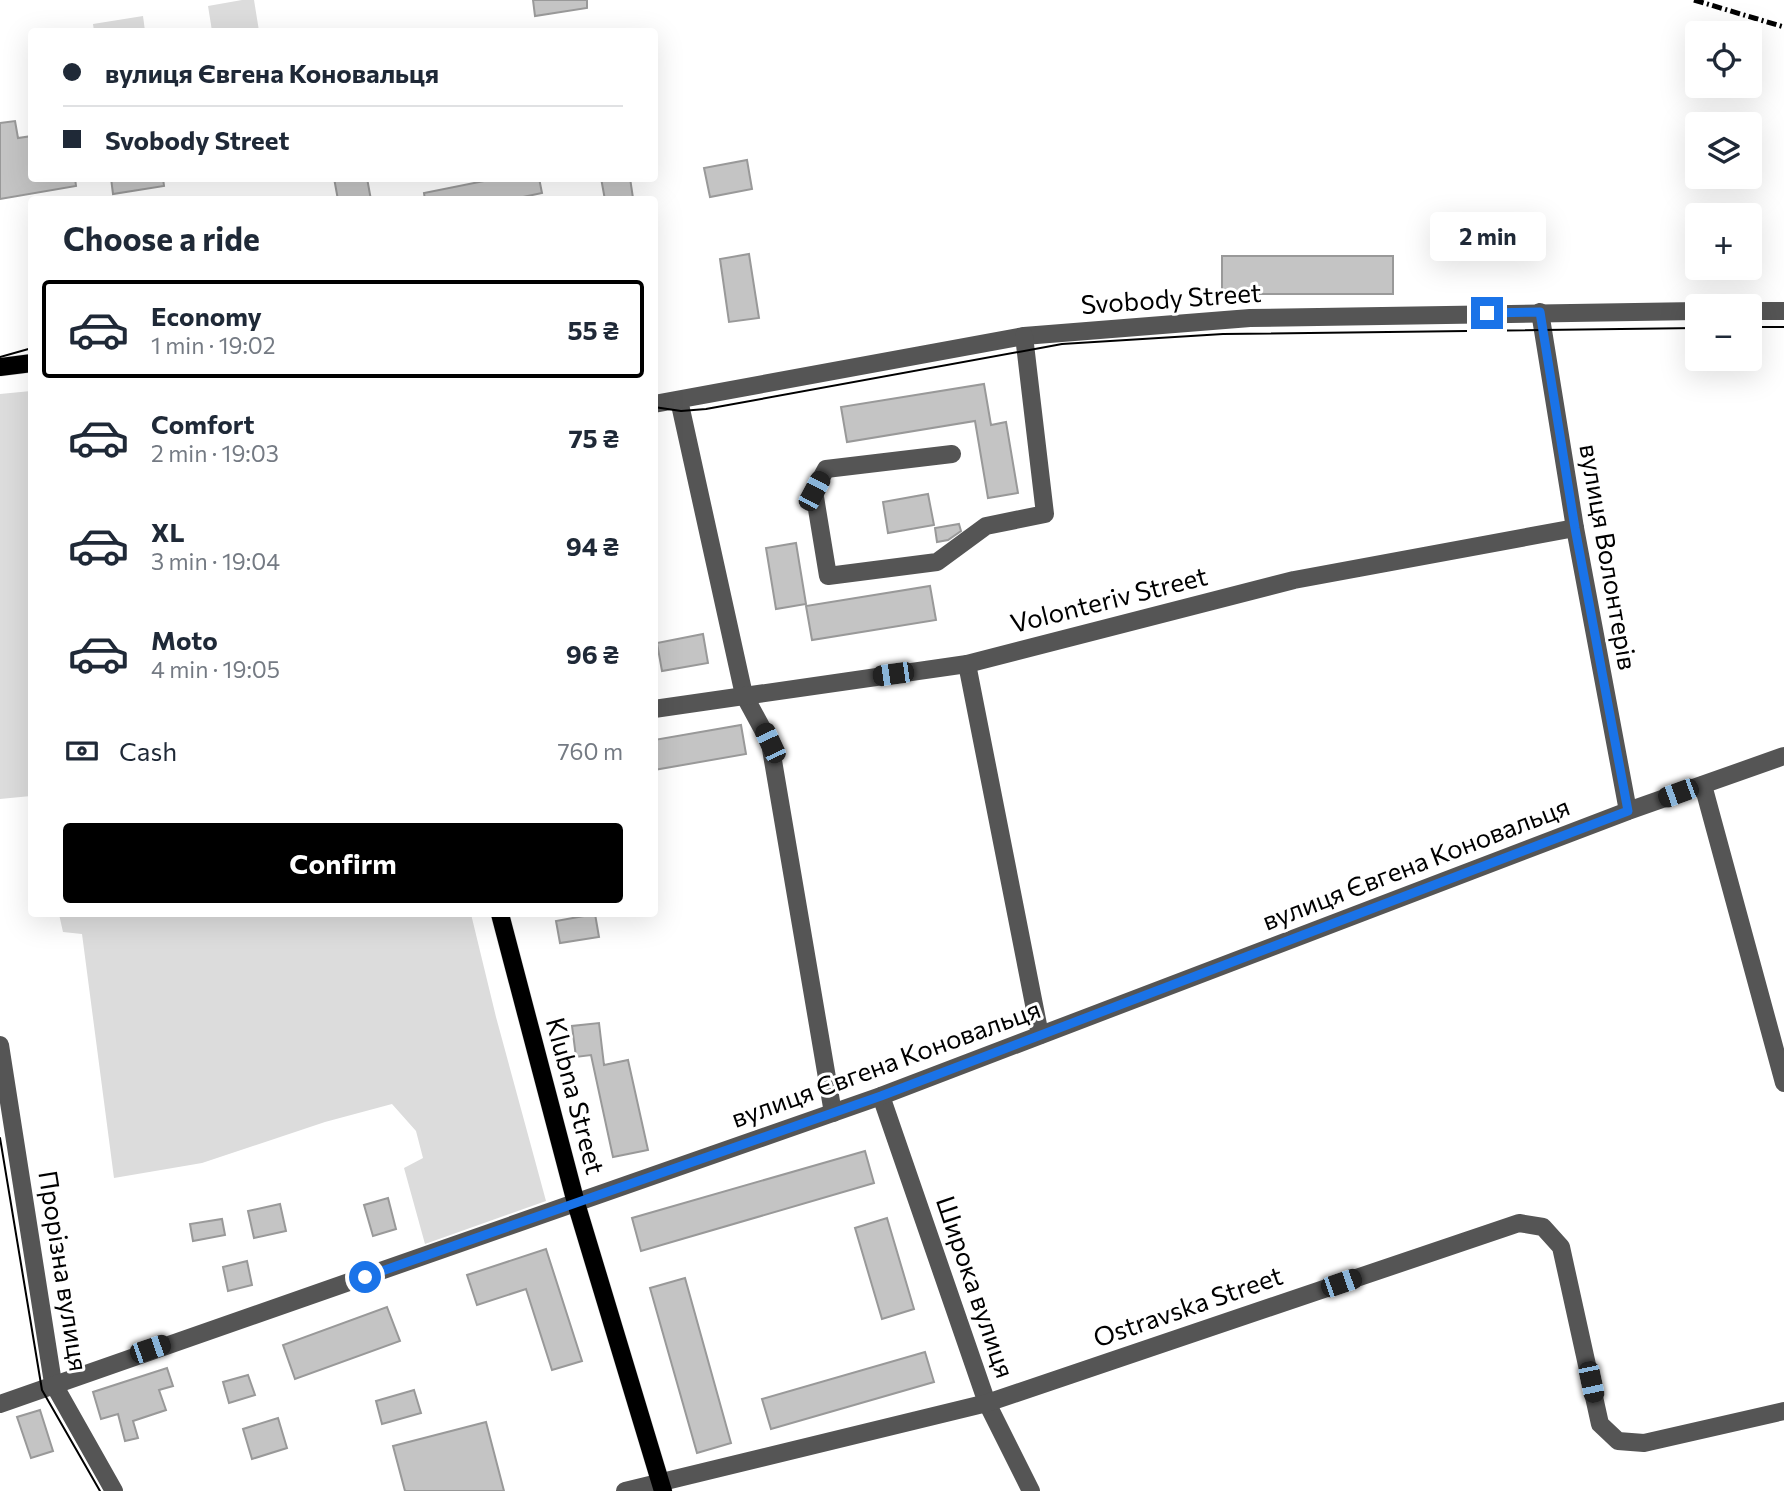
<!DOCTYPE html>
<html lang="en">
<head>
<meta charset="utf-8">
<style>
	:root { --surface:#fff; --page:#f6f6f7; --text:#1f2937; --muted:#747a83; --line:#e0e1e3; --accent:#000 }
	body { margin:0; font-family:Commissioner,sans-serif; background:var(--page); color:var(--text); height:100vh; display:flex; flex-direction:column; font-size:26px; white-space:nowrap }
	* { box-sizing:border-box; margin:0 }
	p { font-size:23px; color:var(--muted) }
	.icon { flex:none; width:38px; height:38px; fill:none; stroke:currentColor; stroke-width:2; stroke-linecap:round; stroke-linejoin:round }
	.map { position:relative; flex:1; overflow:hidden }
	.side { position:absolute; left:28px; top:196px; width:630px; height:721px; display:flex; flex-direction:column; background:var(--surface); border-radius:7px; box-shadow:0 7px 28px #0002 }
	.side>* { flex:none }
	.guide { position:absolute; left:28px; top:28px; width:630px; height:154px; border-radius:7px; box-shadow:0 7px 28px #0002; display:grid; align-content:center; height:154px; padding:0 35px; background:var(--surface) }
	.buttons { position:absolute; left:1685px; top:21px; display:grid; gap:14px }
	.buttons a { display:grid; place-items:center; width:77px; height:77px; border-radius:7px; background:var(--surface); box-shadow:0 7px 28px #0002; font-size:35px }
	.end { position:absolute; width:32px; height:32px; margin:-16px; border:9px solid #1a73e8; background:#fff; box-shadow:0 0 0 4px #fff }
	.from { border-radius:50% }
	.bubble { position:absolute; height:49px; border-radius:7px; background:var(--surface); box-shadow:0 7px 28px #0002; font-size:23px; font-weight:700; line-height:49px; text-align:center }
	.car { position:absolute; width:21px; height:42px; margin:-21px -10px; border-radius:9px; box-shadow:0 0 5px 2px #0007; background:linear-gradient(#222 24%,#8ab4d8 0 40%,#222 0 76%,#8ab4d8 0 86%,#222 0) }
	.guide b { display:flex; align-items:center; gap:24px; height:66px; font-size:26px }
	.guide b+b { border-top:2px solid var(--line) }
	.guide i { width:18px; height:18px; background:var(--text) }
	ul { padding:0; list-style:none }
	li { display:flex; align-items:center; gap:21px; height:98px; margin:0 14px 10px; padding:0 21px; border:4px solid transparent; border-radius:7px }
	li div { flex:1 }
	li b { display:block; font-size:26px }
	li em { font-style:normal; font-weight:700 }
	li.current { border-color:var(--accent) }
	li>.icon { width:63px; height:63px; stroke-width:1.5 }
	h2 { padding:0 35px; font-size:32px; line-height:84px }
	.pay { display:flex; align-items:center; gap:18px; height:77px; padding:0 35px; font-size:26px }
	.pay p { margin-inline-start:auto }
	.primary-button { display:flex; gap:14px; margin-top:auto; padding:14px 35px }
	.primary-button a { flex:1; height:80px; border-radius:7px; background:var(--accent); color:#fff; font-size:28px; font-weight:700; line-height:80px; text-align:center }
	.map>svg:first-child { display:block }
	.green { fill:#dcdcdc }
	.building { fill:#c4c4c4; stroke:#999; stroke-width:2 }
	.lines { fill:none; stroke-linecap:round; stroke-linejoin:round }
	.major-casing { stroke:#dbdbdb; stroke-width:19 }
	.minor { stroke:#555; stroke-width:18 }
	.major { stroke:#000; stroke-width:18 }
	.tram { stroke:#000; stroke-width:2 }
	.rail { stroke:#000; stroke-width:5; stroke-dasharray:10 3.5 2 3.5; stroke-linecap:butt }
	.route { stroke:#1a73e8; stroke-width:9 }
	.labels { text-anchor:middle; stroke-width:6; stroke-linejoin:round; paint-order:stroke }
	.street-label { font-size:26px; fill:#000; stroke:#fff }
</style>
</head>
<body>
<div class="map">
<svg width="1784" height="1491" viewBox="0 0 1784 1491">
	<rect width="100%" height="100%" fill="#fff"/>
	<!-- green -->
	<g class="green">
		<path d="M 242,0 L 254,0 L 259,31 L 212,31 L 208,6 Z"/>
		<path d="M 143,16 L 145,31 L 94,31 L 93,24 Z"/>
		<path d="M 31,391 L 31,796 L 0,799 L 0,394 Z"/>
		<path d="M 59,914 L 471,914 L 496,1017 L 546,1201 L 425,1244 L 404,1168 L 423,1158 L 416,1131 L 392,1104 L 325,1122 L 202,1163 L 114,1178 L 82,934 L 63,932 Z"/>
	</g>
	<!-- building -->
	<g class="building">
		<path d="M 533,0 L 587,0 L 587,8 L 535,16 Z"/>
		<path d="M 15,121 L 18,138 L 32,136 L 32,178 L 75,178 L 76,186 L 0,199 L 0,123 Z"/>
		<path d="M 747,160 L 752,189 L 710,197 L 704,168 Z"/>
		<path d="M 111,178 L 163,178 L 164,186 L 113,194 Z"/>
		<path d="M 334,178 L 367,178 L 371,200 L 338,200 Z"/>
		<path d="M 499,178 L 539,178 L 542,193 L 509,200 L 425,200 L 424,193 Z"/>
		<path d="M 601,178 L 630,178 L 633,198 L 605,200 Z"/>
		<path d="M 749,254 L 759,318 L 729,322 L 720,259 Z"/>
		<rect x="1222" y="256" width="171" height="38"/>
		<path d="M 984,384 L 991,425 L 1006,422 L 1018,493 L 988,498 L 975,421 L 847,442 L 841,407 Z"/>
		<path d="M 928,494 L 934,525 L 888,533 L 883,502 Z"/>
		<path d="M 959,524 L 961,531 L 948,540 L 937,542 L 935,528 Z"/>
		<path d="M 796,543 L 806,604 L 776,609 L 766,548 Z"/>
		<path d="M 930,586 L 936,620 L 812,640 L 806,606 Z"/>
		<path d="M 703,634 L 708,663 L 662,671 L 657,643 Z"/>
		<path d="M 741,725 L 746,754 L 654,770 L 654,740 Z"/>
		<path d="M 595,914 L 599,937 L 560,943 L 556,921 Z"/>
		<path d="M 599,1023 L 604,1065 L 628,1060 L 648,1150 L 613,1157 L 591,1055 L 576,1057 L 572,1026 Z"/>
		<path d="M 865,1151 L 874,1183 L 641,1251 L 632,1218 Z"/>
		<path d="M 388,1198 L 396,1229 L 373,1236 L 364,1205 Z"/>
		<path d="M 280,1204 L 286,1231 L 254,1238 L 248,1211 Z"/>
		<path d="M 887,1218 L 914,1309 L 882,1319 L 855,1228 Z"/>
		<path d="M 222,1219 L 225,1235 L 193,1241 L 190,1224 Z"/>
		<path d="M 546,1249 L 582,1361 L 552,1370 L 526,1289 L 477,1305 L 467,1275 Z"/>
		<path d="M 247,1261 L 252,1285 L 228,1291 L 223,1267 Z"/>
		<path d="M 685,1278 L 731,1443 L 697,1453 L 650,1288 Z"/>
		<path d="M 387,1307 L 400,1341 L 295,1379 L 283,1345 Z"/>
		<path d="M 925,1352 L 934,1382 L 771,1429 L 762,1399 Z"/>
		<path d="M 167,1368 L 173,1386 L 159,1390 L 166,1410 L 133,1421 L 138,1438 L 125,1441 L 118,1414 L 101,1419 L 93,1392 Z"/>
		<path d="M 248,1375 L 255,1395 L 229,1403 L 223,1382 Z"/>
		<path d="M 414,1390 L 421,1413 L 382,1424 L 376,1401 Z"/>
		<path d="M 40,1410 L 53,1451 L 31,1458 L 17,1417 Z"/>
		<path d="M 278,1418 L 287,1448 L 252,1459 L 243,1429 Z"/>
		<path d="M 486,1422 L 504,1491 L 405,1491 L 393,1446 Z"/>
	</g>
	<g class="lines">
		<!-- major casing -->
		<g class="major-casing">
			<g id="major">
				<path d="M 0,367 L 32,363"/>
				<path d="M 500,914 L 576,1203 L 663,1491"/>
			</g>
		</g>
		<!-- minor -->
		<g class="minor">
			<path d="M 1750,311 L 1784,311"/>
			<path d="M 1540,312 L 1575,528 L 1628,811"/>
			<path d="M 679,400 L 744,695 L 770,743 L 833,1113"/>
			<path d="M 654,404 L 1024,336 L 1250,318 L 1698,311"/>
			<path d="M 952,454 L 826,469 L 814,491 L 828,576 L 937,562 L 986,526 L 1045,514 L 1024,336"/>
			<path d="M 967,664 L 1040,1035"/>
			<path d="M 654,709 L 967,664 L 1294,580 L 1575,528"/>
			<path d="M 1703,785 L 1784,1083"/>
			<path d="M 0,1045 L 53,1383 L 114,1491"/>
			<path d="M 881,1096 L 987,1403 L 1031,1491"/>
			<path d="M 0,1404 L 881,1096 L 1628,811 L 1784,756"/>
			<path d="M 625,1491 L 987,1403 L 1519,1223 L 1543,1227 L 1561,1247 L 1600,1424 L 1618,1441 L 1644,1443 L 1784,1411"/>
		</g>
		<!-- major -->
		<use href="#major" class="major"/>
		<!-- tram -->
		<g class="tram">
			<path d="M 1750,327 L 1784,327"/>
			<path d="M 0,357 L 32,348"/>
			<path d="M 654,407 L 681,411 L 706,409 L 1062,344 L 1223,334 L 1698,328"/>
			<path d="M 0,1138 L 42,1390 L 100,1491"/>
		</g>
		<!-- rail -->
		<path class="rail" d="M 1694,0 L 1784,27"/>
	</g>
	<g class="lines">
		<!-- route -->
		<path class="route" d="M 365,1277 L 881,1096 L 1628,811 L 1575,528 L 1540,312 L 1487,313"/>
	</g>
	<g class="labels">
		<!-- street labels -->
		<g class="street-label">
			<text transform="translate(1171 299) rotate(-4)" y="9">Svobody Street</text>
			<text transform="translate(1608 557) rotate(80)" y="9">вулиця Волонтерів</text>
			<text transform="translate(1109 600) rotate(-14)" y="9">Volonteriv Street</text>
			<text transform="translate(1416 864) rotate(-21)" y="9">вулиця Євгена Коновальця</text>
			<text transform="translate(886 1064) rotate(-20)" y="9">вулиця Євгена Коновальця</text>
			<text transform="translate(575 1096) rotate(75)" y="9">Klubna Street</text>
			<text transform="translate(63 1271) rotate(81)" y="9">Прорізна вулиця</text>
			<text transform="translate(975 1287) rotate(71)" y="9">Широка вулиця</text>
			<text transform="translate(1188 1307) rotate(-19)" y="9">Ostravska Street</text>
		</g>
	</g>
</svg>
<div class="buttons">
<a><svg class="icon" aria-label="locate" viewBox="0 0 24 24"><circle cx="12" cy="12" r="6"/><path d="M12 2v4M12 18v4M2 12h4M18 12h4"/></svg></a>
<a><svg class="icon" aria-label="layers" viewBox="0 0 24 24"><path d="M12 4l9 5-9 5-9-5zM3 14l9 5 9-5"/></svg></a>
<a>+</a>
<a>−</a>
</div>
<i class="end from" style="left:365px;top:1277px"></i>
<i class="end" style="left:1487px;top:313px"></i>
<div class="bubble" style="left:1430px;top:212px;width:116px">2 min</div>
<i class="car" style="left:814px;top:491px;rotate:28deg"></i>
<i class="car" style="left:893px;top:674px;rotate:262deg"></i>
<i class="car" style="left:770px;top:743px;rotate:335deg"></i>
<i class="car" style="left:1678px;top:793px;rotate:250deg"></i>
<i class="car" style="left:1341px;top:1283px;rotate:71deg"></i>
<i class="car" style="left:150px;top:1349px;rotate:71deg"></i>
<i class="car" style="left:1591px;top:1382px;rotate:168deg"></i>
<div class="guide">
<b><i class="from"></i>вулиця Євгена Коновальця</b>
<b><i></i>Svobody Street</b>
</div>
<section class="side">
<h2>Choose a ride</h2>
<ul>
<li class="current"><svg class="icon" aria-label="car" viewBox="0 0 24 24"><path d="M5 17H2v-5l4-1 3-4h7l3 4 3 1v5h-3M9 17h6M6 11h13"/><circle cx="7" cy="17" r="2"/><circle cx="17" cy="17" r="2"/></svg><div><b>Economy</b><p>1 min · 19:02</p></div><em>55 ₴</em></li>
<li><svg class="icon" aria-label="car" viewBox="0 0 24 24"><path d="M5 17H2v-5l4-1 3-4h7l3 4 3 1v5h-3M9 17h6M6 11h13"/><circle cx="7" cy="17" r="2"/><circle cx="17" cy="17" r="2"/></svg><div><b>Comfort</b><p>2 min · 19:03</p></div><em>75 ₴</em></li>
<li><svg class="icon" aria-label="car" viewBox="0 0 24 24"><path d="M5 17H2v-5l4-1 3-4h7l3 4 3 1v5h-3M9 17h6M6 11h13"/><circle cx="7" cy="17" r="2"/><circle cx="17" cy="17" r="2"/></svg><div><b>XL</b><p>3 min · 19:04</p></div><em>94 ₴</em></li>
<li><svg class="icon" aria-label="car" viewBox="0 0 24 24"><path d="M5 17H2v-5l4-1 3-4h7l3 4 3 1v5h-3M9 17h6M6 11h13"/><circle cx="7" cy="17" r="2"/><circle cx="17" cy="17" r="2"/></svg><div><b>Moto</b><p>4 min · 19:05</p></div><em>96 ₴</em></li>
</ul>
<div class="pay"><svg class="icon" aria-label="cash" viewBox="0 0 24 24"><path d="M3 7h18v10H3z"/><circle cx="12" cy="12" r="2"/></svg>Cash<p>760 m</p></div>
<div class="primary-button"><a>Confirm</a></div>
</section>
</div>
</body>
</html>
